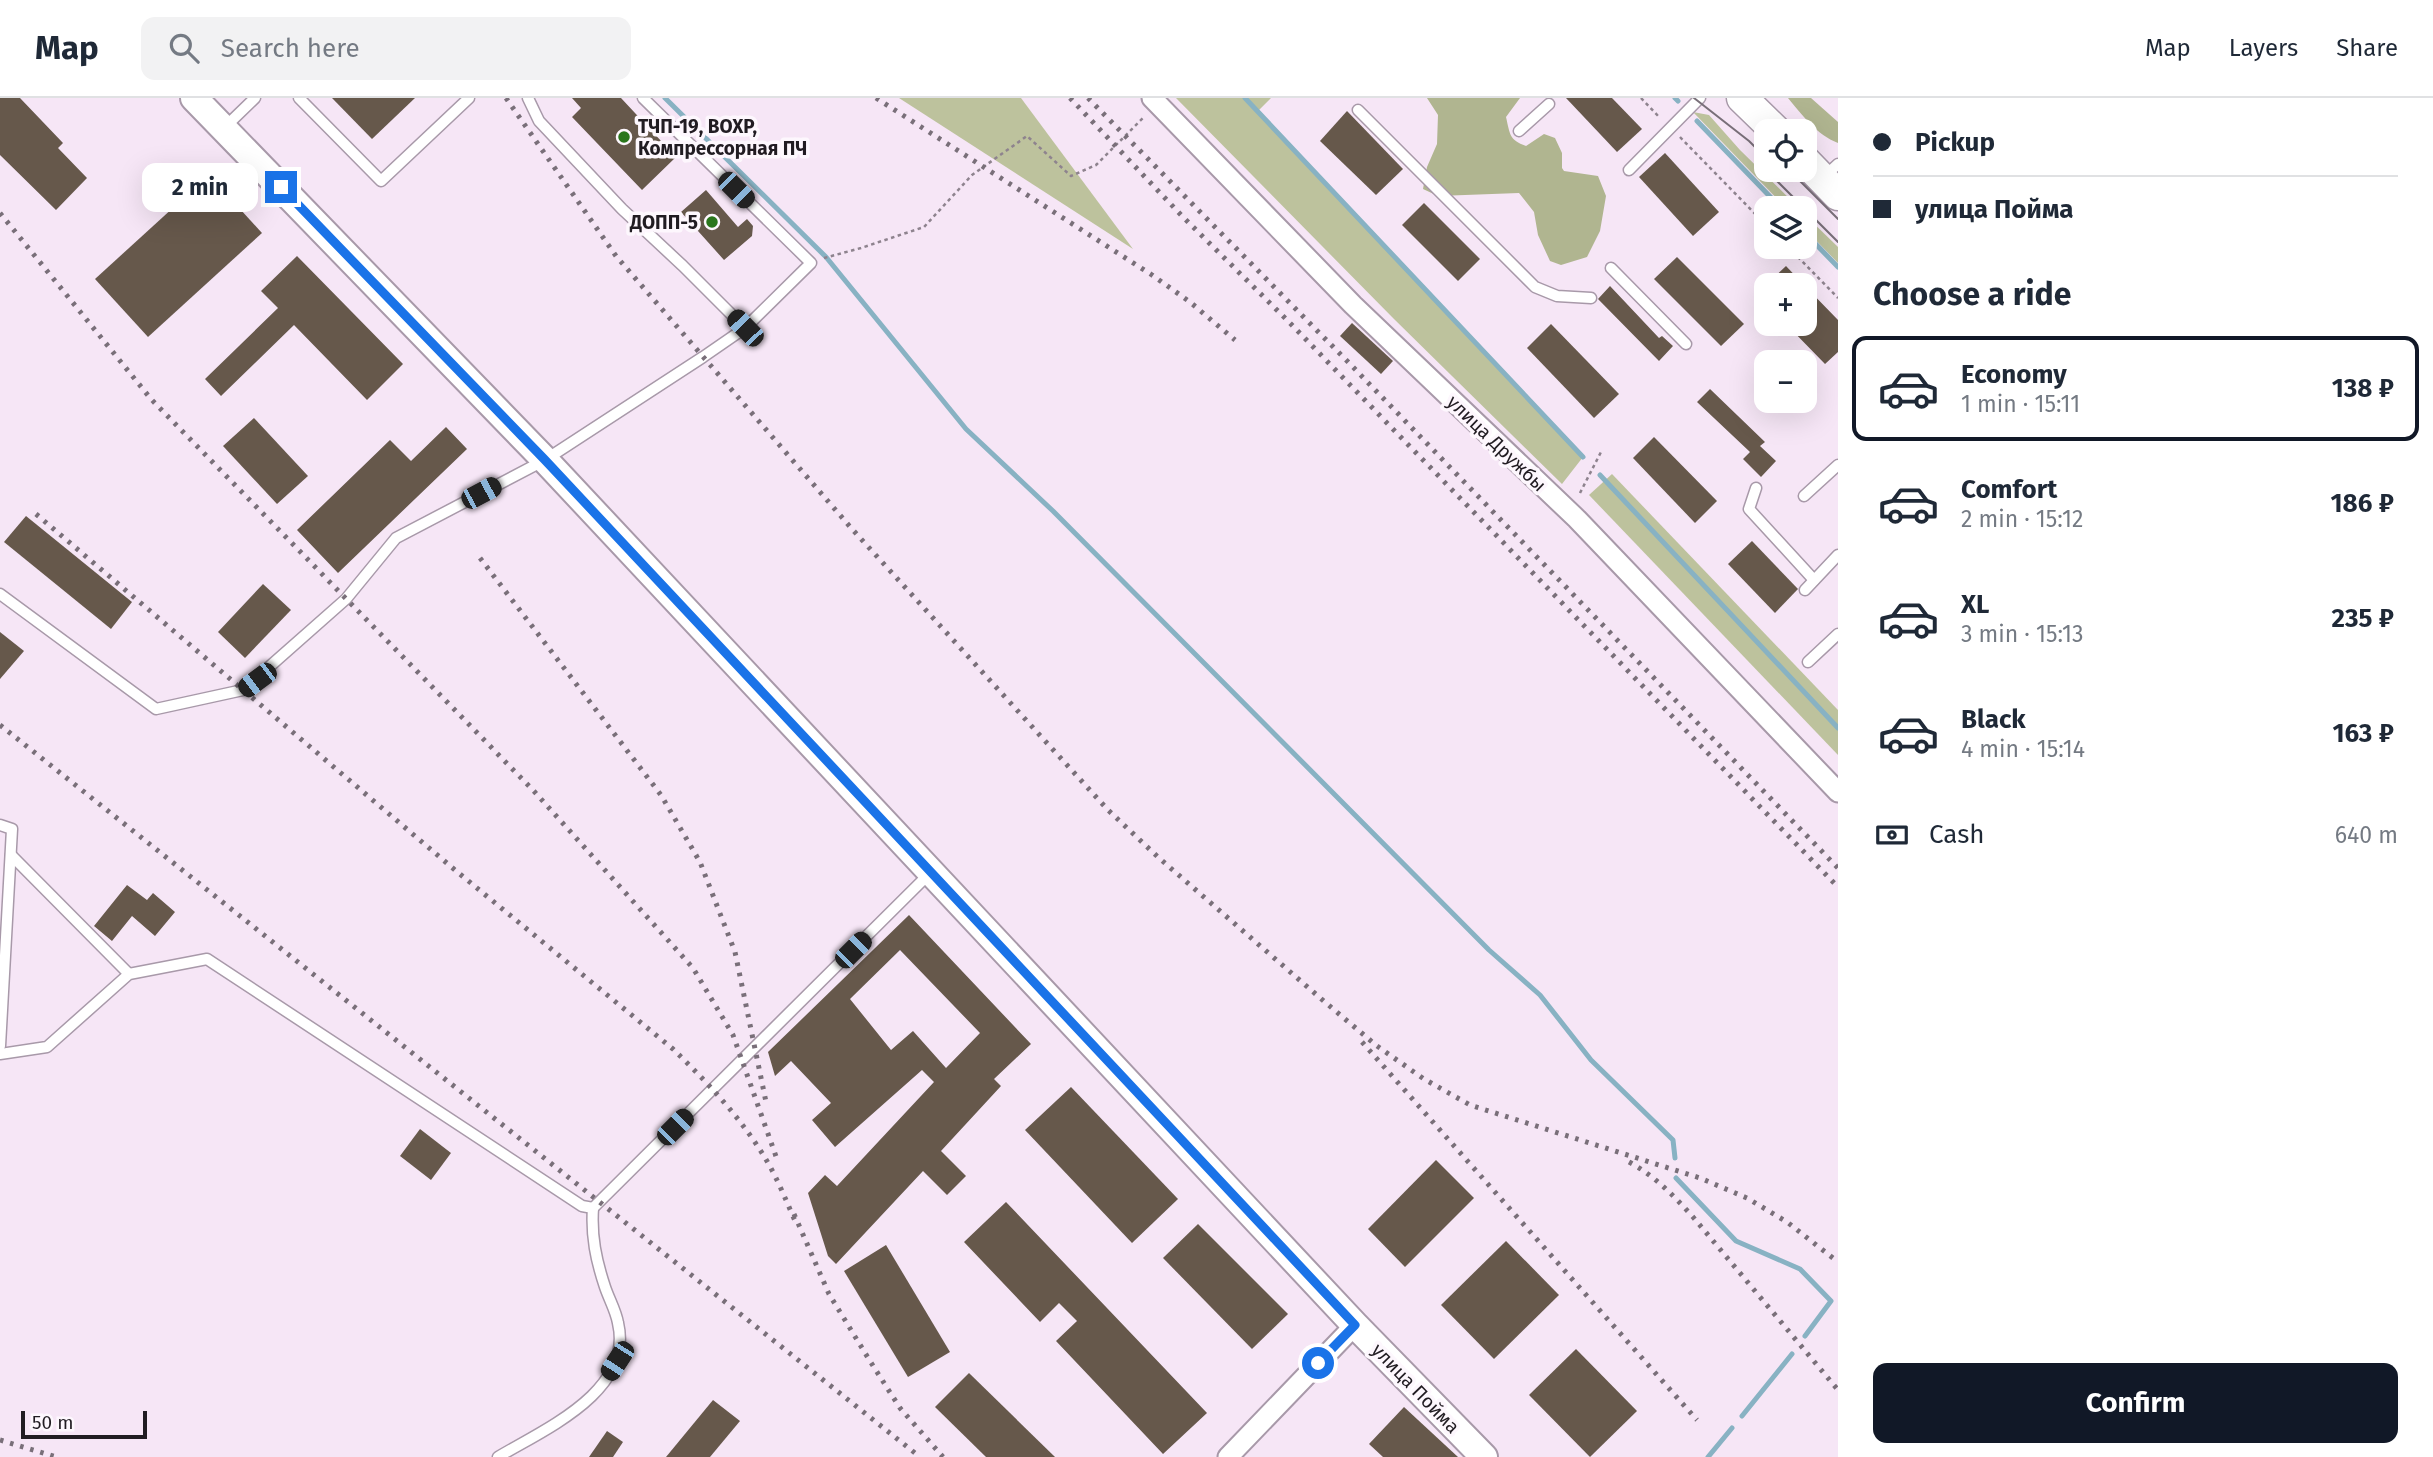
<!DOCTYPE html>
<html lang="en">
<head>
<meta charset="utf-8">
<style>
	:root { --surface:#fff; --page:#f2f2f3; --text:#1f2937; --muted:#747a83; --line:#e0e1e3; --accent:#111827 }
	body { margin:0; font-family:"Fira Sans",sans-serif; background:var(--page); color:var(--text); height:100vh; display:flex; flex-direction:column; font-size:26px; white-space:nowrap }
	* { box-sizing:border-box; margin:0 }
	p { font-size:23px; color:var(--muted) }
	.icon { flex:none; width:38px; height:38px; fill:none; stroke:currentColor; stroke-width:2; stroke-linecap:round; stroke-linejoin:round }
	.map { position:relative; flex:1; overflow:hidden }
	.sheet { display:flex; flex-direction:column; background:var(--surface); width:595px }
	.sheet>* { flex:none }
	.banner { display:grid; align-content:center; height:154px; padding:0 35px; background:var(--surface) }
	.controls { position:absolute; left:1754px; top:21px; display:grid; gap:14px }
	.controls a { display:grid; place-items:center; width:63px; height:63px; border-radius:14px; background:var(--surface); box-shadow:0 7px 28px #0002; font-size:35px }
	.scale { position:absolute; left:21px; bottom:18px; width:126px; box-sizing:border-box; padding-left:7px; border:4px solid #211c22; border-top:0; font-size:19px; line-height:24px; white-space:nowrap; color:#211c22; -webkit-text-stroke:5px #fdf7fd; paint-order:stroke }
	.end { position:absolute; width:32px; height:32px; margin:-16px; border:9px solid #1a73e8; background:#fff; box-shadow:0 0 0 4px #fff }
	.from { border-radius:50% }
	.bubble { position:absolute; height:49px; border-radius:14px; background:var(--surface); box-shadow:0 7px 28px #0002; font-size:23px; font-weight:700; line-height:49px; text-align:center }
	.car { position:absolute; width:21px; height:42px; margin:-21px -10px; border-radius:9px; box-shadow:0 0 5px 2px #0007; background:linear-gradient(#222 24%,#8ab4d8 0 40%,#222 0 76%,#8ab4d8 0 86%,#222 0) }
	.banner b { display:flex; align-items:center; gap:24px; height:66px; font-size:26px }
	.banner b+b { border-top:2px solid var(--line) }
	.banner i { width:18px; height:18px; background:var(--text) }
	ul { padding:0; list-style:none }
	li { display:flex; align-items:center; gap:21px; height:105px; margin:0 14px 10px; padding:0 21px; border:4px solid transparent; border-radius:14px }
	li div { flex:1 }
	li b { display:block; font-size:26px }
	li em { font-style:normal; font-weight:700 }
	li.selected { border-color:var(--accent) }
	li>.icon { width:63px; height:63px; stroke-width:1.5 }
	h2 { padding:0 35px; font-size:32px; line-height:84px }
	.pay { display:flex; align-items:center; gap:18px; height:77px; padding:0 35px; font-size:26px }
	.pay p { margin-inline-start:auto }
	.button { display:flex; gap:14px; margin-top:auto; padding:14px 35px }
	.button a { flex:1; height:80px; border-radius:14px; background:var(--accent); color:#fff; font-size:28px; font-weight:700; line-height:80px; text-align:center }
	header { display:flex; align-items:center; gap:42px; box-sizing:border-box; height:98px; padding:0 35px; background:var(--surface); border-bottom:2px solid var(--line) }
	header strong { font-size:33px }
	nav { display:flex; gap:38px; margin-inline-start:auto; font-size:24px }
	.search { width:490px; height:63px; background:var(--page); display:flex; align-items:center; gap:18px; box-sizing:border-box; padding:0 24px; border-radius:14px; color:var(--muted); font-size:26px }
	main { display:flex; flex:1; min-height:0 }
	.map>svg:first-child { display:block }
	.green { fill:#bdc29d }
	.forest { fill:#b0b590 }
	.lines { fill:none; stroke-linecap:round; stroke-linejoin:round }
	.stream { stroke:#88b2c3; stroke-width:5 }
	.building { fill:#66584b; fill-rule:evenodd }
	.lane-casing { stroke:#a899a9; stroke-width:13 }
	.street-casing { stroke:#a899a9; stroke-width:23 }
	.secondary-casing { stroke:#a899a9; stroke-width:30 }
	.primary-casing { stroke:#a899a9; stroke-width:33 }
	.path { stroke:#8e838e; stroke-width:2.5; stroke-dasharray:3.5 3.5; stroke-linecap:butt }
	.lane { stroke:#fff; stroke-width:10 }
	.street { stroke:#fff; stroke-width:19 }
	.secondary { stroke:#fff; stroke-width:26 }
	.primary { stroke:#fff; stroke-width:30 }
	.tram { stroke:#796f79; stroke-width:2 }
	.rail { stroke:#796f79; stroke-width:5; stroke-dasharray:3.5 7; stroke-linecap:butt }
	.route { stroke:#1a73e8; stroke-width:9 }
	.poi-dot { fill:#2a761c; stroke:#fdf7fd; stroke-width:2.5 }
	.labels { text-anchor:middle; stroke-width:7; stroke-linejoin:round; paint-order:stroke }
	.poi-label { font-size:19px; font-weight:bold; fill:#211c22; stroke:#fdf7fd; text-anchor:start }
	.street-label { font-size:19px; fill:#211c22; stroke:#fdf7fd }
</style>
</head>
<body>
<header>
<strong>Map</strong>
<div class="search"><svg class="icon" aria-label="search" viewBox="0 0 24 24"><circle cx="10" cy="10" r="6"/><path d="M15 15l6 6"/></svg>Search here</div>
<nav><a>Map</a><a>Layers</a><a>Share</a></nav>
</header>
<main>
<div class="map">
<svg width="1838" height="1359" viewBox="0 0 1838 1359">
	<rect width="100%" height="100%" fill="#f6e6f6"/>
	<!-- green -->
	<g class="green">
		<path d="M 899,0 L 1021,0 L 1133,151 Z"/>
		<path d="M 1176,0 L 1271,0 L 1258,13 L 1583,359 L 1562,386 L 1394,221 Z"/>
		<path d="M 1693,14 L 1709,17 L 1740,52 L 1799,110 L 1786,110 Z"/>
		<path d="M 1804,116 L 1838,149 L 1838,165 L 1804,130 Z"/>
		<path d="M 1612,376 L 1838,612 L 1838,657 L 1589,397 Z"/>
	</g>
	<!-- forest -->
	<g class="forest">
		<path d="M 1427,0 L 1520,0 L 1506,19 C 1510,36 1509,42 1526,48 L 1544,36 L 1555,40 L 1562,55 L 1562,70 L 1564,73 L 1598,78 L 1606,98 L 1600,133 L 1587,159 L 1561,167 L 1550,163 L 1538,137 L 1534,114 L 1519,95 L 1438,98 L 1423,91 L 1427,69 L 1437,46 L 1438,17 Z"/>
		<path d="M 1788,0 L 1811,0 L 1838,24 L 1838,45 C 1817,37 1802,17 1788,0 Z"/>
	</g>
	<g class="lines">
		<!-- stream -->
		<g class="stream">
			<path d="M 665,0 L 826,159 L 966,331 L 1053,413 L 1489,852 L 1540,897 L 1591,962 L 1673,1042 L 1675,1060"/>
			<path d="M 1245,0 L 1583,359"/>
			<path d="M 1675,0 L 1678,3"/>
			<path d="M 1697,23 L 1781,110"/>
			<path d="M 1804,134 L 1838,169"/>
			<path d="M 1600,377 L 1838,630"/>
			<path d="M 1676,1080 L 1736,1143 L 1800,1171 L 1831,1203 L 1805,1238"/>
			<path d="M 1742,1318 L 1792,1256"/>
			<path d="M 1708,1359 L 1732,1330"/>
		</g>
	</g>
	<!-- building -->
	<g class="building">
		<path d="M 0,0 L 20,0 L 63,45 L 58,50 L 87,80 L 56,112 L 0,57 Z"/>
		<path d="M 332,0 L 415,0 L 372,41 Z"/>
		<path d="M 572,0 L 621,0 L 676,59 L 642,92 L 572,19 L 581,10 Z"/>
		<path d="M 1566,0 L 1612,0 L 1642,31 L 1617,54 Z"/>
		<path d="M 1347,13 L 1403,71 L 1376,97 L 1320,43 Z"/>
		<path d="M 1665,55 L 1719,114 L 1693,138 L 1639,79 Z"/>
		<path d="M 209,77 L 262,135 L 148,239 L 95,181 Z"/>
		<path d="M 706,92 L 738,129 L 747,121 L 753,128 L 752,138 L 724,162 L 681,114 Z"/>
		<path d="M 1424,105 L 1480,161 L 1458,183 L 1402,127 Z"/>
		<path d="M 297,158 L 403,266 L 367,302 L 294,227 L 221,298 L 205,281 L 278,210 L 261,193 Z"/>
		<path d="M 1677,159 L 1744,226 L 1721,248 L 1654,181 Z"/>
		<path d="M 1786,168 L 1804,187 L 1766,187 Z"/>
		<path d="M 1804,187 L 1838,222 L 1838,254 L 1825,266 L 1786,226 L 1804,226 Z"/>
		<path d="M 1610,188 L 1659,240 L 1662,238 L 1673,248 L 1659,263 L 1598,201 Z"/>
		<path d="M 1352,225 L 1393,263 L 1381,276 L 1340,238 Z"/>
		<path d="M 1551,226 L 1619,296 L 1594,320 L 1527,250 Z"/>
		<path d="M 1710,291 L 1765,344 L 1760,348 L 1776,363 L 1761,379 L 1743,361 L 1750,354 L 1697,304 Z"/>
		<path d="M 254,320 L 308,378 L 277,406 L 223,348 Z"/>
		<path d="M 446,329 L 467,351 L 338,475 L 297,432 L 390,342 L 411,363 Z"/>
		<path d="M 1654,339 L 1717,403 L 1695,425 L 1633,360 Z"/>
		<path d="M 26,418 L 132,504 L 111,531 L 4,444 Z"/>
		<path d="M 1752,443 L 1798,491 L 1775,515 L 1728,466 Z"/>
		<path d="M 263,486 L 291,512 L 245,560 L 218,534 Z"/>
		<path d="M 0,534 L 24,553 L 0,581 Z"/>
		<path d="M 127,787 L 147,802 L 153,795 L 175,814 L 155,838 L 132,818 L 112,843 L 94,828 Z"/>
		<path d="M 909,817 L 1031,946 L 994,981 L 1001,988 L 941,1053 L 966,1078 L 947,1097 L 923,1073 L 836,1166 L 828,1158 L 808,1095 L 825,1077 L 837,1088 L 934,984 L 922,972 L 835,1049 L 812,1022 L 831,1005 L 791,963 L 775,978 L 768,954 ZM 900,852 L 980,935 L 946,970 L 913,933 L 891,952 L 850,901 Z"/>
		<path d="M 1071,989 L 1178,1101 L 1132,1145 L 1025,1032 Z"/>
		<path d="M 420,1031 L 451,1055 L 431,1082 L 400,1058 Z"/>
		<path d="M 1436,1062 L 1474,1100 L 1405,1169 L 1368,1131 Z"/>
		<path d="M 1006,1104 L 1207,1315 L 1163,1356 L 1056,1243 L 1077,1223 L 1059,1205 L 1040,1224 L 964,1144 Z"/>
		<path d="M 1198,1126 L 1288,1216 L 1252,1251 L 1163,1160 Z"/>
		<path d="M 1506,1143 L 1559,1197 L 1494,1261 L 1441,1207 Z"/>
		<path d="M 886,1147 L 950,1254 L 908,1279 L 844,1173 Z"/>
		<path d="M 1576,1251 L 1637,1313 L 1590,1359 L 1529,1297 Z"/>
		<path d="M 969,1275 L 1055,1359 L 986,1359 L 935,1309 Z"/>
		<path d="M 713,1302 L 740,1323 L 710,1359 L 666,1359 Z"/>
		<path d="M 1404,1309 L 1458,1359 L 1383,1359 L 1369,1346 Z"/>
		<path d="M 607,1333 L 623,1344 L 613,1359 L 589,1359 Z"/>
	</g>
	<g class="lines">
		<!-- lane casing -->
		<g class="lane-casing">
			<g id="lane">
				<path d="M 299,0 L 381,83 L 469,0"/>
				<path d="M 528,0 L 539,23 L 622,111 L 683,168 L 745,230"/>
				<path d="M 1358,12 L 1535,189 L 1557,198 L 1591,200"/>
				<path d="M 224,30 L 255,0"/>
				<path d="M 1519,33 L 1549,6"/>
				<path d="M 1629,72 L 1700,0"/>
				<path d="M 1825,78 L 1838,66"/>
				<path d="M 1611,170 L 1686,246"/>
				<path d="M 1756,390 L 1749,411 L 1814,482"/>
				<path d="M 1804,398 L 1838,367"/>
				<path d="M 1805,492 L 1838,457"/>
				<path d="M 0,496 L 156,611 L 243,592 L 346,501 L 396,440 L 545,362 L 703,259 L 745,230 L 811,165 L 643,0"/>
				<path d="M 1808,564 L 1838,536"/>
				<path d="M 0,727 L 12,731 L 0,948"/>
				<path d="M 11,757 L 129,876"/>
				<path d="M 0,956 L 47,949 L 129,876 L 207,861 L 582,1108 L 593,1110 L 931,774"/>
				<path d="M 498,1359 C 545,1331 634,1293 618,1225 C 616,1213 609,1201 605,1189 C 596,1162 591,1138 593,1110"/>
			</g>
		</g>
		<!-- street casing -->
		<g class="street-casing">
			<g id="street">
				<path d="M 1152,0 L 1353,207 L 1577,421 L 1838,694"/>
				<path d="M 1228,1359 L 1355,1227"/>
			</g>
		</g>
		<!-- secondary casing -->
		<g class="secondary-casing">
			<path id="secondary" d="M 194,0 L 545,362 L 1355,1227 L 1484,1359"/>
		</g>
		<!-- primary casing -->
		<g class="primary-casing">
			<g id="primary">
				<path d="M 1742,0 L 1776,33"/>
				<path d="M 1804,62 L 1838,97"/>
			</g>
		</g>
		<!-- path -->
		<g class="path">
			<path d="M 1641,0 L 1660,20"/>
			<path d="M 1680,39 L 1766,127"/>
			<path d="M 1788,149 L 1838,200"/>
			<path d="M 824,160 L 861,150 L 924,129 L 972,77 L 1027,38 L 1071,78 L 1096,67 L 1145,18"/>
			<path d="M 1580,395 L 1602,352"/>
		</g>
		<!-- lane -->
		<use href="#lane" class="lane"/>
		<!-- street -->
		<use href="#street" class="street"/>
		<!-- secondary -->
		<use href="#secondary" class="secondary"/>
		<!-- primary -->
		<use href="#primary" class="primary"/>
		<!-- tram -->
		<g class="tram">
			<path d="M 1694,0 L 1749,43 L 1766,60"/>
			<path d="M 1766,72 L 1838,144"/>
			<path d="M 1789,72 L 1838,121"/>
		</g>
		<!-- rail -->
		<g class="rail">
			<path d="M 506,0 L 616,158 L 852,431 L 1108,712 L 1159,760 L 1326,905 L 1377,948 L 1424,981 L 1470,1007 L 1700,1080 L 1747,1100 L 1787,1124 L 1838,1164"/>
			<path d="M 876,0 L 1152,177 L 1190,204 L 1235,242"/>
			<path d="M 1070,0 L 1183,119 L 1287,222 L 1838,789"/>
			<path d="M 1088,0 L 1350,266 L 1838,770"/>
			<path d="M 0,115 L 151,301 L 532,691 L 693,870 L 733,937 L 778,1064"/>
			<path d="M 36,416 L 455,772 L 673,951 C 708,985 744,1023 768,1065 C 779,1084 787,1105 796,1125"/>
			<path d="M 480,460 L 661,697 L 700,764 L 735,854 L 766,1004"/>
			<path d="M 0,627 L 920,1359"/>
			<path d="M 1362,944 L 1697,1322"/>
			<path d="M 1629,1064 C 1655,1078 1674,1098 1693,1119 L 1838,1292"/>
			<path d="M 794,1116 L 829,1196 L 870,1263 L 900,1310 L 943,1359"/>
			<path d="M 0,1342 L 56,1359"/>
		</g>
	</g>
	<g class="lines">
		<!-- route -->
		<path class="route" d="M 281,89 L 545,362 L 1355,1227 L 1318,1265"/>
	</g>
	<!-- markers -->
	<g class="poi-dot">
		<circle cx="624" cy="39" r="7"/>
		<circle cx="712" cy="124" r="7"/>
	</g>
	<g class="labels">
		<!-- poi labels -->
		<g class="poi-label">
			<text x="638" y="35">ТЧП-19, ВОХР,<tspan x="638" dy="22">Компрессорная ПЧ</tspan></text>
			<text x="698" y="131" text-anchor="end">ДОПП-5</text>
		</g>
		<!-- street labels -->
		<g class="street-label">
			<text transform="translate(1497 345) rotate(44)" y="7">улица Дружбы</text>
			<text transform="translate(1416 1290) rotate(46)" y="7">улица Пойма</text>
		</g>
	</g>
</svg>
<div class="controls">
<a><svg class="icon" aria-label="locate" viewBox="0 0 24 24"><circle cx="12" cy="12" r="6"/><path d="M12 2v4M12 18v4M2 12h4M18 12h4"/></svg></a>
<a><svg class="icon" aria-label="layers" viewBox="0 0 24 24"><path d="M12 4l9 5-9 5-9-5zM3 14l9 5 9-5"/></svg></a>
<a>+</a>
<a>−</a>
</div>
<div class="scale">50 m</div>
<i class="end from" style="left:1318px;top:1265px"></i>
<i class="end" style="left:281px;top:89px"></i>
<div class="bubble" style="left:142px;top:65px;width:116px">2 min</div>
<i class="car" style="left:736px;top:92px;rotate:135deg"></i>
<i class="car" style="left:745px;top:230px;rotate:316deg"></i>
<i class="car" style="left:481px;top:395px;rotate:62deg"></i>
<i class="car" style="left:257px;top:582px;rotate:233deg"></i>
<i class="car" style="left:853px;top:852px;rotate:45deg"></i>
<i class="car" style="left:675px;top:1029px;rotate:45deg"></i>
<i class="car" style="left:617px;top:1263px;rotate:213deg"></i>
</div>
<section class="sheet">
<div class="banner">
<b><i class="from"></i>Pickup</b>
<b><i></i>улица Пойма</b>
</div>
<h2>Choose a ride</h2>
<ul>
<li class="selected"><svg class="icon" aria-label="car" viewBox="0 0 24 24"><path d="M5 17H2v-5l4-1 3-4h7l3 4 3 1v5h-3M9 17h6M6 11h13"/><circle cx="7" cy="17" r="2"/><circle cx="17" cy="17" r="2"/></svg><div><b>Economy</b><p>1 min · 15:11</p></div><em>138 ₽</em></li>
<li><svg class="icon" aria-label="car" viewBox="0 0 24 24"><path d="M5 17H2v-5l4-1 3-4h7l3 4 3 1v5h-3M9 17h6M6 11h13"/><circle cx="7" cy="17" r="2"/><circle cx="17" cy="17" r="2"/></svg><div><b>Comfort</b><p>2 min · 15:12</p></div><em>186 ₽</em></li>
<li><svg class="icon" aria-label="car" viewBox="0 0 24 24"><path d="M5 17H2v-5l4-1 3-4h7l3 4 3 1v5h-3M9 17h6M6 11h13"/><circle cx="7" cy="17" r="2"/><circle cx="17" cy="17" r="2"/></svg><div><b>XL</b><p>3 min · 15:13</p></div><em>235 ₽</em></li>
<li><svg class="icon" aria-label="car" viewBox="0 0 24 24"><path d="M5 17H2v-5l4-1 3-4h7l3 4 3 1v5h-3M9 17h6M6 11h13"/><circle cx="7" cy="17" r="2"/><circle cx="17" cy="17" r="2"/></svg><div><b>Black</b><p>4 min · 15:14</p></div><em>163 ₽</em></li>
</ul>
<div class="pay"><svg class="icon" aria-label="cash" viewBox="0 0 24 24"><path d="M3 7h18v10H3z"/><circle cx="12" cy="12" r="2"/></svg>Cash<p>640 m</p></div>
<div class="button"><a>Confirm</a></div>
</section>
</main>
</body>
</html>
